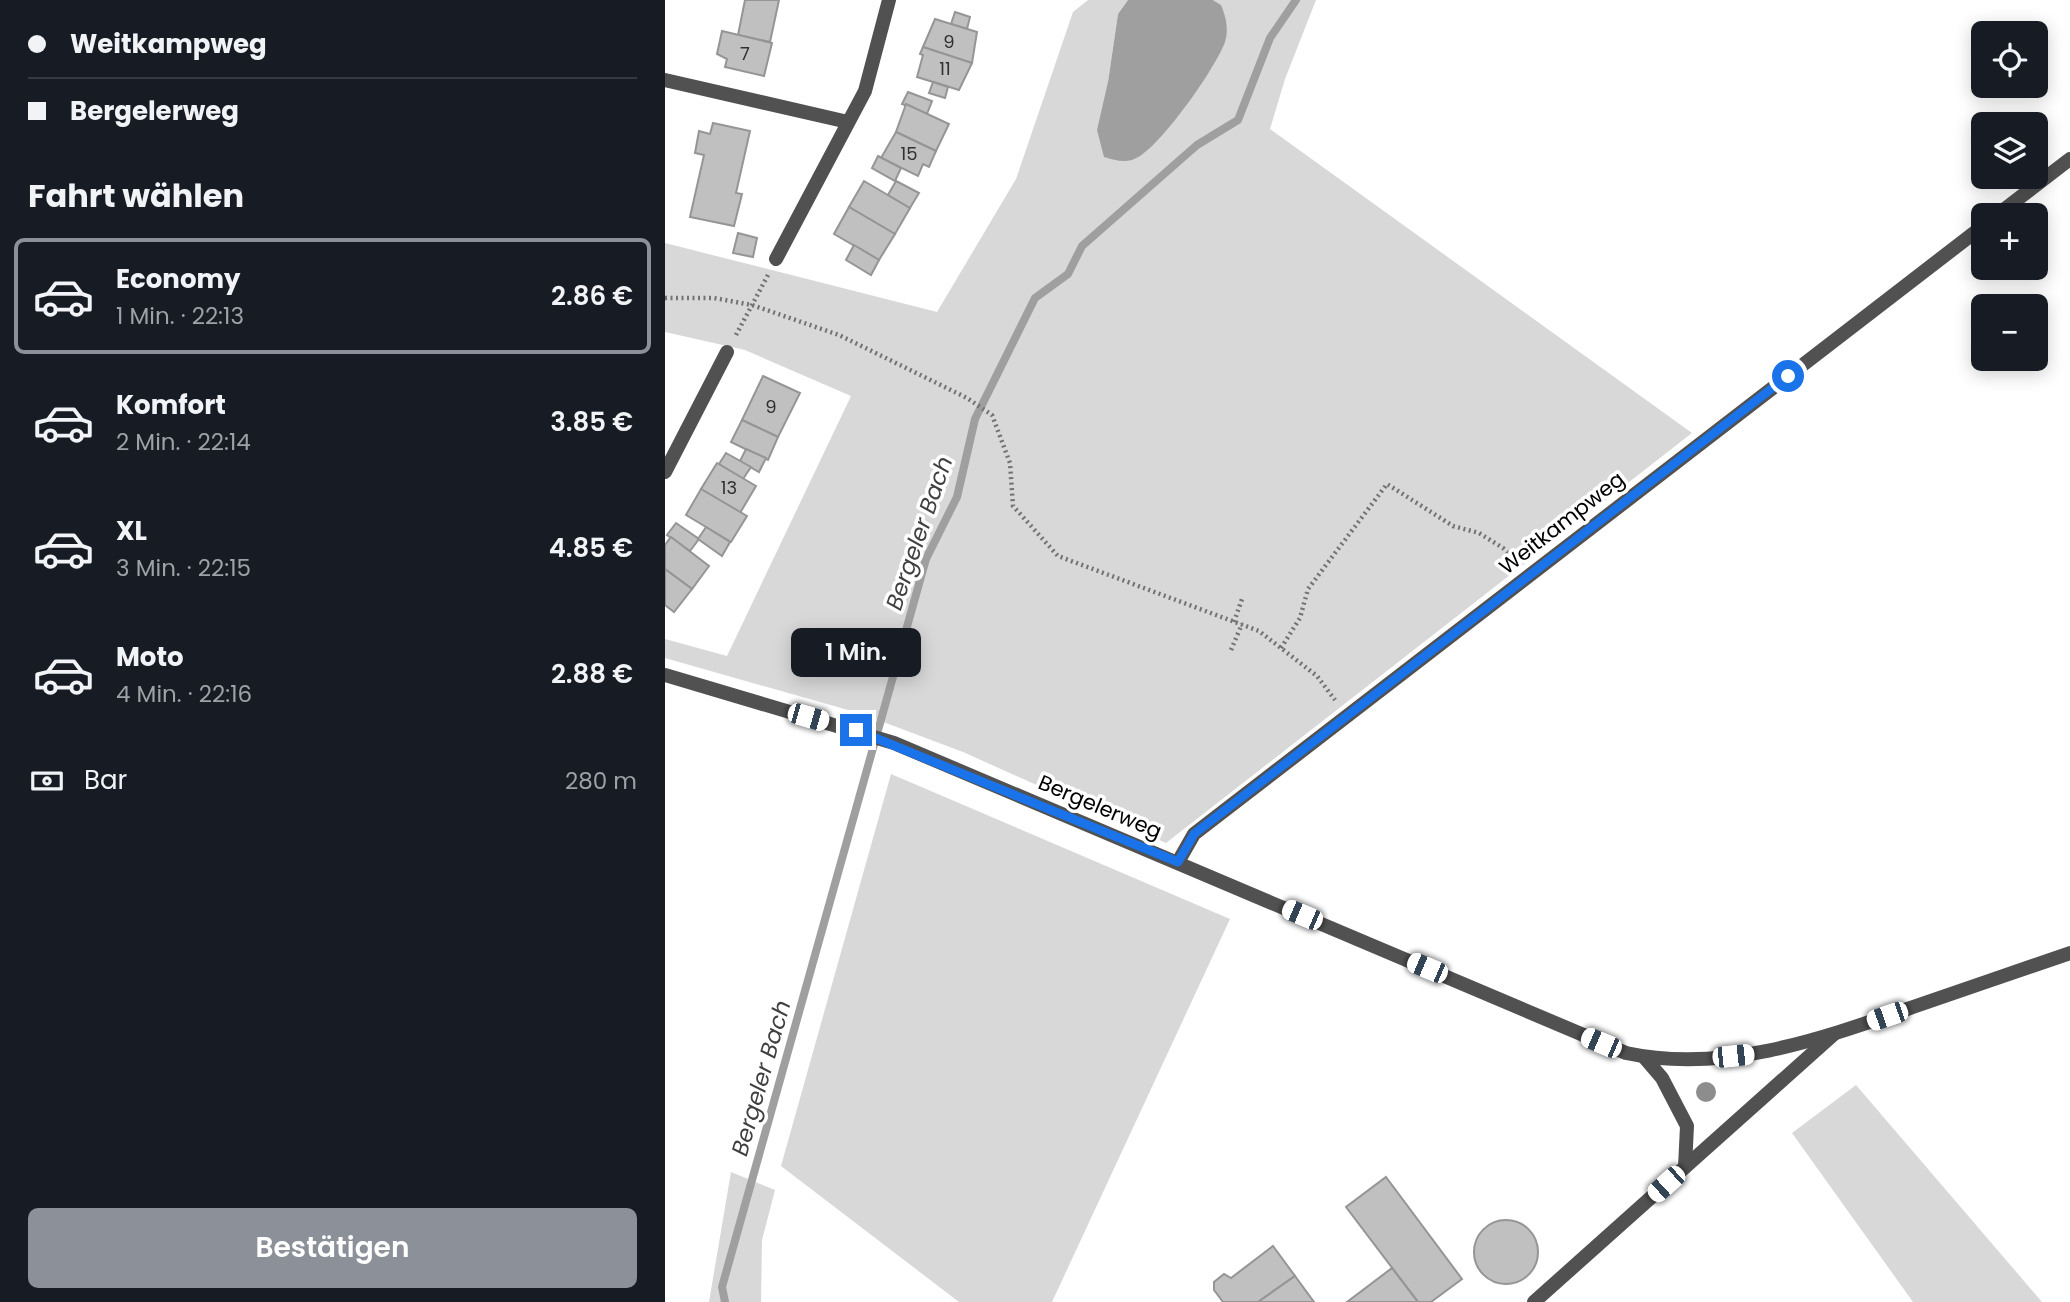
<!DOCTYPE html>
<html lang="de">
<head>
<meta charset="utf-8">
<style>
	:root { --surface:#171b24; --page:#242831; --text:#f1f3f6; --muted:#9ea1a6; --line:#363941; --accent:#8c9099 }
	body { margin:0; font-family:Poppins,sans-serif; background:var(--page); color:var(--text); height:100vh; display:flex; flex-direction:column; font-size:26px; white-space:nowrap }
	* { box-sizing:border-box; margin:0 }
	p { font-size:23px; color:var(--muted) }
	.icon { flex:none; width:38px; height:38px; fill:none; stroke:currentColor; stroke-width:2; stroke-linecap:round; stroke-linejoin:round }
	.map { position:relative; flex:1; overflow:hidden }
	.drawer { display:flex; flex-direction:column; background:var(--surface); width:665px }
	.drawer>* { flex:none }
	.banner { display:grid; align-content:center; height:154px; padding:0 28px; background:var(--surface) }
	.buttons { position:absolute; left:1306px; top:21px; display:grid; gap:14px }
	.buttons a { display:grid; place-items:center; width:77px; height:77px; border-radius:10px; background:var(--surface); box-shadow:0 4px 18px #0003; font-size:35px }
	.end { position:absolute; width:32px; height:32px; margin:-16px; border:9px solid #1a73e8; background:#fff; box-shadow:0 0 0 4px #fff }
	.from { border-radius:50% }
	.bubble { position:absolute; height:49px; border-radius:10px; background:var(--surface); box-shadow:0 4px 18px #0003; font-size:23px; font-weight:600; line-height:49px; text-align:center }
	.car { position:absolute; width:21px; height:42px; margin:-21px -10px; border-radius:9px; box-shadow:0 0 5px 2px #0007; background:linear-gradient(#fff 24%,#345 0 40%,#fff 0 76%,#345 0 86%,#fff 0) }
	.banner b { display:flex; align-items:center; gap:24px; height:66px; font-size:26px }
	.banner b+b { border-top:2px solid var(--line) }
	.banner i { width:18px; height:18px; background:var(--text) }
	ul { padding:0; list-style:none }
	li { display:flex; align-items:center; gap:21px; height:116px; margin:0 14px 10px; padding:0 14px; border:4px solid transparent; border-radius:10px }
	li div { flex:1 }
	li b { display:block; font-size:26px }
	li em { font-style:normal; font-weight:600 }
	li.active { border-color:var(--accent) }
	li>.icon { width:63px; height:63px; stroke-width:1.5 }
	h2 { padding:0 28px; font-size:32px; line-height:84px }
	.pay { display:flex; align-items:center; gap:18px; height:77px; padding:0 28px; font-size:26px }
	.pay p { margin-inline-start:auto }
	.button { display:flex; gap:14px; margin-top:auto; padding:14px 28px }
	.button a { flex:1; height:80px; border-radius:10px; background:var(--accent); color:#fff; font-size:28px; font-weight:600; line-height:80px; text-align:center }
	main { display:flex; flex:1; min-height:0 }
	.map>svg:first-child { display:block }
	.green { fill:#d8d8d8 }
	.water { fill:#9f9f9f }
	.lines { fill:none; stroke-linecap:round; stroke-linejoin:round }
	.stream { stroke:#9f9f9f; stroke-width:8 }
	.building { fill:#c0c0c0; stroke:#959595; stroke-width:2 }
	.path { stroke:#737373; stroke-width:4.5; stroke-dasharray:2 3.5; stroke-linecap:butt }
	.lane { stroke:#515151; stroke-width:14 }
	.street { stroke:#515151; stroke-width:14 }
	.tree { fill:#8d8d8d }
	.route { stroke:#1a73e8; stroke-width:9 }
	.labels { text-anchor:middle; stroke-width:7; stroke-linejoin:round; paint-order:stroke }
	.number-label { font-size:18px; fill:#303030 }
	.street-label { font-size:21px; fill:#000; stroke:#fff }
	.water-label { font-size:23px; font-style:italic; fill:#404040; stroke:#fff }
</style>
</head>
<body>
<main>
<section class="drawer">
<div class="banner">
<b><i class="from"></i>Weitkampweg</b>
<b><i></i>Bergelerweg</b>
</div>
<h2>Fahrt wählen</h2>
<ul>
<li class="active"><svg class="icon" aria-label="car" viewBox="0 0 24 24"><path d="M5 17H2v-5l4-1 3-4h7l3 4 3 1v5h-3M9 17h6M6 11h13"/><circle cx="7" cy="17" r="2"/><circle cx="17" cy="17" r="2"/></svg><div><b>Economy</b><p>1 Min. · 22:13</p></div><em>2.86 €</em></li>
<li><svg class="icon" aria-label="car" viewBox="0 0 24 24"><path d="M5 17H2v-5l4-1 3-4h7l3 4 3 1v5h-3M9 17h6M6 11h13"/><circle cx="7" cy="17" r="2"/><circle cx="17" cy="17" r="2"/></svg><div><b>Komfort</b><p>2 Min. · 22:14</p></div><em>3.85 €</em></li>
<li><svg class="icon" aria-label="car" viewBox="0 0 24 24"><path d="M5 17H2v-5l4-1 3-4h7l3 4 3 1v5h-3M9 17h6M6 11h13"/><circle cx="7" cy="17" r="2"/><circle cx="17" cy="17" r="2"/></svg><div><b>XL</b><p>3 Min. · 22:15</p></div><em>4.85 €</em></li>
<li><svg class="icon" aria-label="car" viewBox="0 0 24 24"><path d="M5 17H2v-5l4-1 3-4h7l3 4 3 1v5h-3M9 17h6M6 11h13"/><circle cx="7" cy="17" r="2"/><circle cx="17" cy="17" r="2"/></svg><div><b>Moto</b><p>4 Min. · 22:16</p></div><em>2.88 €</em></li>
</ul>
<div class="pay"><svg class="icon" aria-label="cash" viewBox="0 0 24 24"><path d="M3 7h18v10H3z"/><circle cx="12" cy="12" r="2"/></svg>Bar<p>280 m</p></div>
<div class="button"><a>Bestätigen</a></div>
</section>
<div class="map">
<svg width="1405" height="1302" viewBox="0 0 1405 1302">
	<rect width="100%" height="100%" fill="#fff"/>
	<!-- green -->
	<g class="green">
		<path d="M 423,0 L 463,0 L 453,14 L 443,82 L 556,5 L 548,0 L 651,0 L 620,79 L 605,129 L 1027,433 L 501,843 L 298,752 L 197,714 L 0,658 L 0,639 L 62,656 L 186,396 L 80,350 L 0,332 L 0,243 L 272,312 L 351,179 L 408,12 Z"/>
		<path d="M 226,774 L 565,919 L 387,1302 L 294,1302 L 116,1166 Z"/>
		<path d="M 1191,1085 L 1377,1302 L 1248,1302 L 1127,1133 Z"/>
		<path d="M 66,1172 L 110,1190 L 97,1240 L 96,1302 L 44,1302 Z"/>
	</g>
	<!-- water -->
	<path class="water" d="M 463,0 L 548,0 L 556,5 C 561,17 564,29 560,42 C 550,69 499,141 475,156 C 463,164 452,161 439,157 L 432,130 L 443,82 L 453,14 Z"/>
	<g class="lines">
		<!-- stream -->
		<path class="stream" d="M 60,1302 L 57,1287 L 261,559 L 292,497 L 310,419 L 370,298 L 403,274 L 417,246 L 532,145 L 573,120 L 605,38 L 631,0"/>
	</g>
	<!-- building -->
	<g class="building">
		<path d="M 80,0 L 114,0 L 105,42 L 73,35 Z"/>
		<path d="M 290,12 L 305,17 L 302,29 L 286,24 Z"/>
		<path d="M 270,19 L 312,32 L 307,63 L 258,47 Z"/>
		<path d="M 57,31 L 107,43 L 99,76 L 60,67 L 62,59 L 52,54 Z"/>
		<path d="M 258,47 L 307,63 L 294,90 L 252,77 L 258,55 L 255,54 Z"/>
		<path d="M 268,82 L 283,87 L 280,98 L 264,93 Z"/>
		<path d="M 243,92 L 267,101 L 262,114 L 237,104 Z"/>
		<path d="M 241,104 L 284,124 L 271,151 L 231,132 Z"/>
		<path d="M 48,123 L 85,131 L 71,193 L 77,194 L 69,226 L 25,217 L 39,155 L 30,153 L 34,131 L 45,134 Z"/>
		<path d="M 231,132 L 271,151 L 264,167 L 258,164 L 253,176 L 216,158 Z"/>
		<path d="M 213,156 L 236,168 L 230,181 L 207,168 Z"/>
		<path d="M 199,181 L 245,208 L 230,234 L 184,207 Z"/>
		<path d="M 231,181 L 254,193 L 245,208 L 223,195 Z"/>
		<path d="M 184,207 L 230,234 L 214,260 L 169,234 Z"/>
		<path d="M 73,233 L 92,238 L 88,257 L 68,253 Z"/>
		<path d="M 189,245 L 214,260 L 206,275 L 181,260 Z"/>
		<path d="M 98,376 L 135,393 L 113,437 L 77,420 Z"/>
		<path d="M 77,420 L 113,437 L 103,460 L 66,442 Z"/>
		<path d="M 81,449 L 101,458 L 94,472 L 75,461 Z"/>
		<path d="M 61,453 L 86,467 L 78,479 L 54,464 Z"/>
		<path d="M 52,463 L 91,486 L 75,513 L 36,489 Z"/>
		<path d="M 36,489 L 82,516 L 66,542 L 21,515 Z"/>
		<path d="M 11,523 L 34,539 L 25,551 L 2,535 Z"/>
		<path d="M 41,527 L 65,542 L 57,556 L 33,539 Z"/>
		<path d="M 6,537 L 44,566 L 27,589 L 0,569 L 0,545 Z"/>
		<path d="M 0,569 L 27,589 L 9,612 L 0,605 Z"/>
		<path d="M 721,1177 L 797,1279 L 766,1302 L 753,1302 L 681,1207 Z"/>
		<circle cx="841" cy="1252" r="32"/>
		<path d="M 608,1246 L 630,1276 L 593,1302 L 558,1302 L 549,1290 L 549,1282 L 559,1274 L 566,1278 Z"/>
		<path d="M 727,1268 L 753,1302 L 682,1302 Z"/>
		<path d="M 630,1276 L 649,1302 L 593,1302 Z"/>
	</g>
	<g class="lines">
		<!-- path -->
		<g class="path">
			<path d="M 0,298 L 49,298 L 87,305 L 174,335 L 302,398 L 327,415 L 345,463 L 348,506 L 393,556 L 594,631 L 652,676 L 670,700"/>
			<path d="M 71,335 L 103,275"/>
			<path d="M 569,622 L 577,599"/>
			<path d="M 616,648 L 635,618 L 643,589 L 722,484 L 788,526 L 814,533 L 838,548 L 852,562"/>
			<path d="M 566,650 L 577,624"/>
		</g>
		<!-- lane -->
		<g class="lane">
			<path d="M 979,1057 L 997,1078 L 1022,1126 L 1020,1167"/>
			<path d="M 869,1302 L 1169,1034"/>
		</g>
		<!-- street -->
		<g class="street">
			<path d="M 0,80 L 183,122"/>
			<path d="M 1332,215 L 1405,159"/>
			<path d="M 111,259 L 200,91 L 224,0"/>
			<path d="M 0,472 L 62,352"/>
			<path d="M 0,675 L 229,743 L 961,1053 C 1059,1074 1156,1039 1248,1007 C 1300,989 1353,971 1405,953"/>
			<path d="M 513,862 L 529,834 L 1318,226"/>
		</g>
	</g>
	<!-- trees -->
	<circle class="tree" cx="1041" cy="1092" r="10"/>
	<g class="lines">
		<!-- route -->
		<path class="route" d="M 191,730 L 513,862 L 529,834 L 1123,376"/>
	</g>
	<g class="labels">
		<!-- number labels -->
		<g class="number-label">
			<text x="284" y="48">9</text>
			<text x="80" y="60">7</text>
			<text x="280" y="75">11</text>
			<text x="244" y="160">15</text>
			<text x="106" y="413">9</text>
			<text x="64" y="494">13</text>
		</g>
		<!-- street labels -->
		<g class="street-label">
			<text transform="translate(897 523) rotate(-38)" y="7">Weitkampweg</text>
			<text transform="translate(435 807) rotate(23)" y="7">Bergelerweg</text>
		</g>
		<!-- water labels -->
		<g class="water-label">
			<text transform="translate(254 533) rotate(-71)" y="8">Bergeler Bach</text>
			<text transform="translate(96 1078) rotate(-74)" y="8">Bergeler Bach</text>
		</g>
	</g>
</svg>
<div class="buttons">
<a><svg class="icon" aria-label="locate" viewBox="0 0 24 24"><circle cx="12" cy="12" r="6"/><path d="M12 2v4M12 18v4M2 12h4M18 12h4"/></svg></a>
<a><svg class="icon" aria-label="layers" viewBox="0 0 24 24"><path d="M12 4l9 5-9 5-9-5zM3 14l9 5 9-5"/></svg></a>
<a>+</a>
<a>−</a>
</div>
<i class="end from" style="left:1123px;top:376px"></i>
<i class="end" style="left:191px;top:730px"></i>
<div class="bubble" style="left:126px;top:628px;width:130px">1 Min.</div>
<i class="car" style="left:143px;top:717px;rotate:106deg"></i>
<i class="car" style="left:637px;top:915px;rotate:293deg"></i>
<i class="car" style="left:762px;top:968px;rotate:293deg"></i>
<i class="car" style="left:1222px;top:1016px;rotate:251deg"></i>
<i class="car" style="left:936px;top:1043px;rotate:293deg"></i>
<i class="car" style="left:1068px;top:1056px;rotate:84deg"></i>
<i class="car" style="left:1001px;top:1184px;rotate:228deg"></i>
</div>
</main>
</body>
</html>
